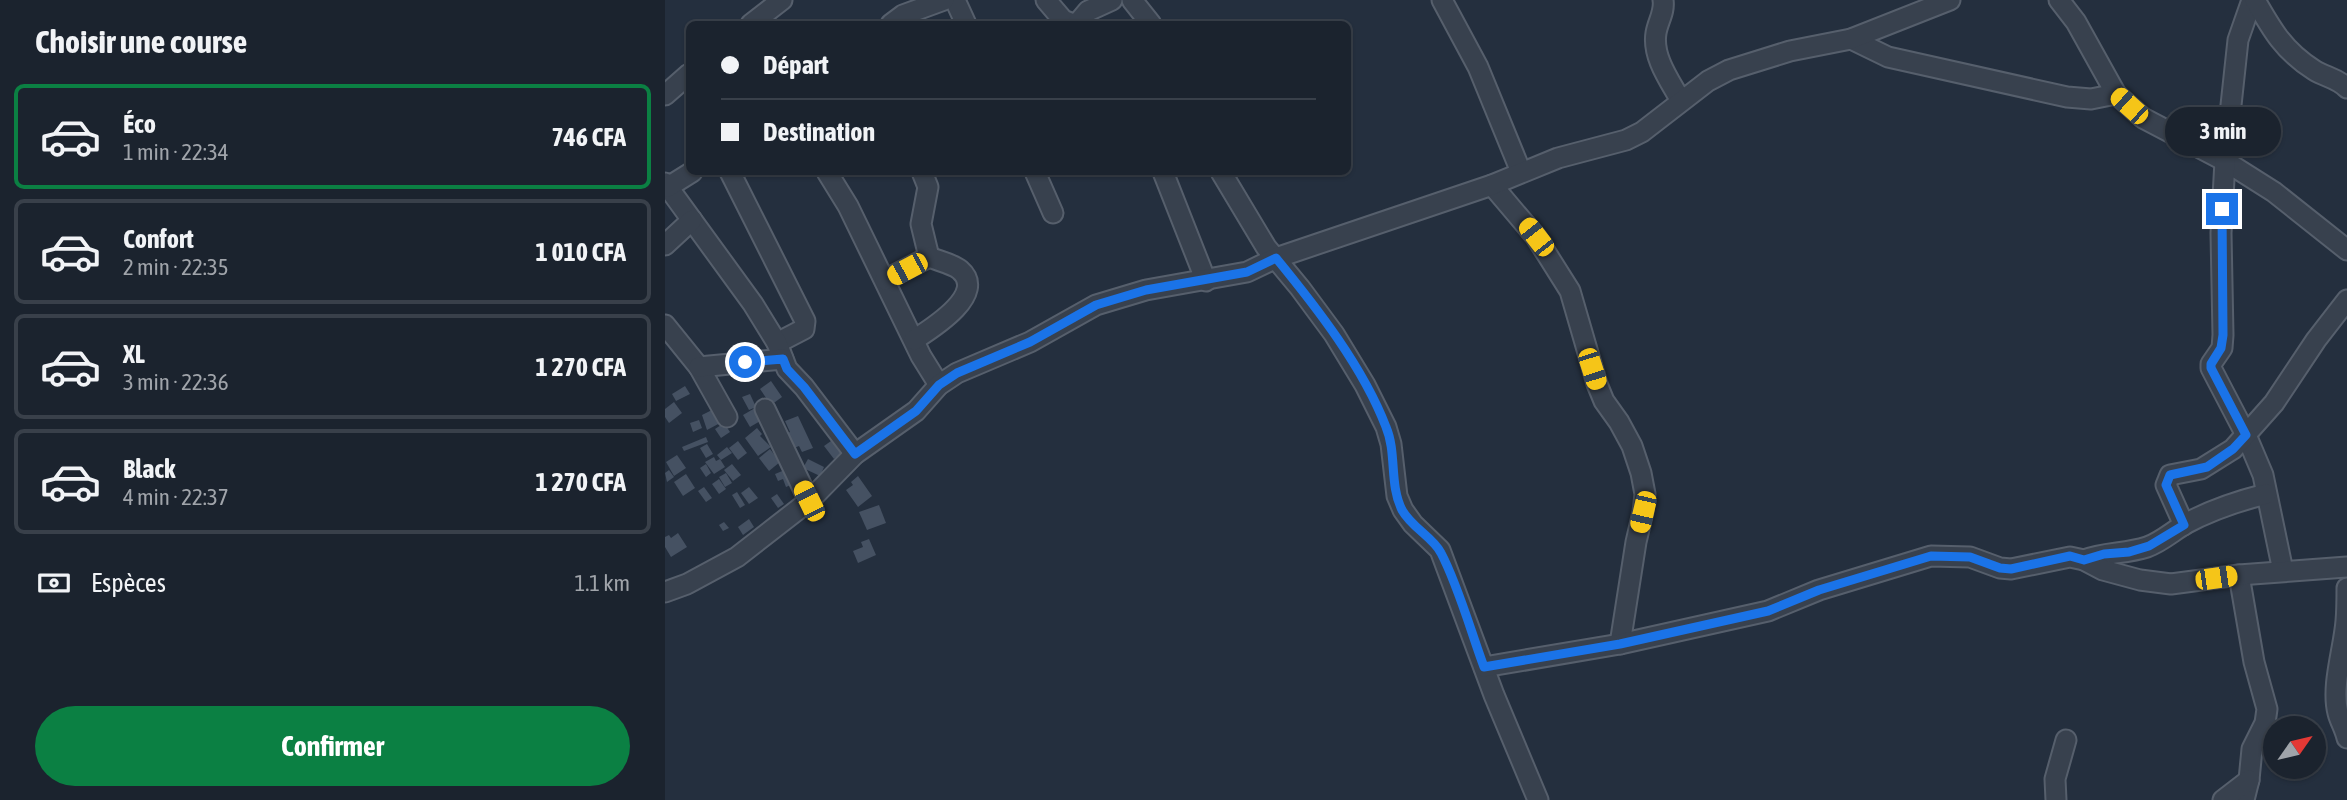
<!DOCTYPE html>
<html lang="fr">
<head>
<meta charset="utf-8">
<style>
	:root { --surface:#1b232e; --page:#242b36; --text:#f1f3f6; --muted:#a0a4aa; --line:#39404a; --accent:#0b8043 }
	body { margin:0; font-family:"Asap Condensed",sans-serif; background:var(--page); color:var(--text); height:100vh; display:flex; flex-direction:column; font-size:26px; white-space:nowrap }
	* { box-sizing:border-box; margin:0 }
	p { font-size:23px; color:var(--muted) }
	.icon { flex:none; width:38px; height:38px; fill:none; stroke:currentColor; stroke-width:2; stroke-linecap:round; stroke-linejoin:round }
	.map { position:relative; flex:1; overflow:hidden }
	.sheet { display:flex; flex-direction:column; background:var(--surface); width:665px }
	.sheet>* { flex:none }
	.banner { position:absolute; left:21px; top:21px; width:665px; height:154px; border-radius:10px; box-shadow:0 2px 5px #0004,0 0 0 2px var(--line); display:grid; align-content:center; height:154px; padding:0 35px; background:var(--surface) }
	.needle { width:46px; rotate:56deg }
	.buttons { position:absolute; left:1598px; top:716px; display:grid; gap:14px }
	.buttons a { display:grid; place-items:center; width:63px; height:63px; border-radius:50%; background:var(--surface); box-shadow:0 2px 5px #0004,0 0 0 2px var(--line); font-size:35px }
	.end { position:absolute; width:32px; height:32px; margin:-16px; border:9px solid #1a73e8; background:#fff; box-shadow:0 0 0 4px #fff }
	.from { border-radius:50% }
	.bubble { position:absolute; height:49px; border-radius:24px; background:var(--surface); box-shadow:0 2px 5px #0004,0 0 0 2px var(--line); font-size:23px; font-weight:700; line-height:49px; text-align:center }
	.car { position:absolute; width:21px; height:42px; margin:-21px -10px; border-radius:9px; box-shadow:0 0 5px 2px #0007; background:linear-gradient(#f5c518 24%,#345 0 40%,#f5c518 0 76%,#345 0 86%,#f5c518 0) }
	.banner b { display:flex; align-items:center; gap:24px; height:66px; font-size:26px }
	.banner b+b { border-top:2px solid var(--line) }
	.banner i { width:18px; height:18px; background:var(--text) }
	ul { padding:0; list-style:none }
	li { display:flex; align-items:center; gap:21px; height:105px; margin:0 14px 10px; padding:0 21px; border:4px solid var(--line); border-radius:10px }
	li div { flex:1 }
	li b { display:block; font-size:26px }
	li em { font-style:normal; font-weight:700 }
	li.active { border-color:var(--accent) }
	li>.icon { width:63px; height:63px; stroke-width:1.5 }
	h2 { padding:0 35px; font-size:32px; line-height:84px }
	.pay { display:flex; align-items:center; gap:18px; height:77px; padding:0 35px; font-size:26px }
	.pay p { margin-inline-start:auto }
	.primary-button { display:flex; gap:14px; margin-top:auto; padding:14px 35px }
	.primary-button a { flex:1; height:80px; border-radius:42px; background:var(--accent); color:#fff; font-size:28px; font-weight:700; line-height:80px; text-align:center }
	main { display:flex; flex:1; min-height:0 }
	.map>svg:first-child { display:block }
	.building { fill:#455162 }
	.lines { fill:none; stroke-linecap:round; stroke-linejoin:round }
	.minor-casing { stroke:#565f6c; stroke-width:23 }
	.minor { stroke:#38414e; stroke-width:19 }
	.route { stroke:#1a73e8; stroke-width:9 }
</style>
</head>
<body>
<main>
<section class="sheet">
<h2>Choisir une course</h2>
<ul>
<li class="active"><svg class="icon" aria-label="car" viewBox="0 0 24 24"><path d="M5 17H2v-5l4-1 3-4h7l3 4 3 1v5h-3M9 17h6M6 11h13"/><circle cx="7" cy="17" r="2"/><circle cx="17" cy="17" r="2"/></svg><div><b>Éco</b><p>1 min · 22:34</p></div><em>746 CFA</em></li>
<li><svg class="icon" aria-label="car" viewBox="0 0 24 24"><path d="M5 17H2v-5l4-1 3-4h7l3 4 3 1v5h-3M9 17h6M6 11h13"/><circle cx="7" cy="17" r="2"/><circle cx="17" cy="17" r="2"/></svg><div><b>Confort</b><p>2 min · 22:35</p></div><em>1 010 CFA</em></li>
<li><svg class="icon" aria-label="car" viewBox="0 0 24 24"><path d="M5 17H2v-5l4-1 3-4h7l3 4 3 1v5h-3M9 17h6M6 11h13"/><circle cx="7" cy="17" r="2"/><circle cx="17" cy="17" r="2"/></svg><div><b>XL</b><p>3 min · 22:36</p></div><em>1 270 CFA</em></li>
<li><svg class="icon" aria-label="car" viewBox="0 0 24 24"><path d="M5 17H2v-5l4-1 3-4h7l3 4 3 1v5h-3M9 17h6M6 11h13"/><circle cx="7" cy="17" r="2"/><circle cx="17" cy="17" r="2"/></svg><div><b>Black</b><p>4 min · 22:37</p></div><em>1 270 CFA</em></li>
</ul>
<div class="pay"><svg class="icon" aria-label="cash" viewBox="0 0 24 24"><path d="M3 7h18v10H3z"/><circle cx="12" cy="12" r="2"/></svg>Espèces<p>1.1 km</p></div>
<div class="primary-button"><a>Confirmer</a></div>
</section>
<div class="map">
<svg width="1682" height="800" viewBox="0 0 1682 800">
	<rect width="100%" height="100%" fill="#242f3e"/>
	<!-- building -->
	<g class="building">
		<path d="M 106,381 L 117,397 L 106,405 L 95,389 Z"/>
		<path d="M 20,386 L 25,394 L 11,401 L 7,394 Z"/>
		<path d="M 85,394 L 91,407 L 84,410 L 77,397 Z"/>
		<path d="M 9,402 L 17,413 L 4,423 L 0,417 L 0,409 Z"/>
		<path d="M 90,408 L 97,420 L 85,427 L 78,415 Z"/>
		<path d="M 49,409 L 57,422 L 42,430 L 37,415 Z"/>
		<path d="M 133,416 L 148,448 L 137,452 L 134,446 L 129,448 L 119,434 L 125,432 L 120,421 Z"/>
		<path d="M 34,420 L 37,428 L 28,432 L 25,423 Z"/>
		<path d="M 59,423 L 65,432 L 56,438 L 50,429 Z"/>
		<path d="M 92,428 L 97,434 L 95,436 L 106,447 L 93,456 L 80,438 Z"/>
		<path d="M 173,436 L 182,450 L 169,459 L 159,446 Z"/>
		<path d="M 41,437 L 43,442 L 19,451 L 17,447 Z"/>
		<path d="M 73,441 L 82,453 L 73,460 L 64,448 Z"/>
		<path d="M 42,444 L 48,454 L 41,458 L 35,448 Z"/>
		<path d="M 62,447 L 67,453 L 56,460 L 52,455 Z"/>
		<path d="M 105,449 L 115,462 L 104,471 L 94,458 Z"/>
		<path d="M 12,455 L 21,468 L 9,476 L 1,462 Z"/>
		<path d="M 49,457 L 51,461 L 55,459 L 60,467 L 49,474 L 40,462 Z"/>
		<path d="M 143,459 L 159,467 L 155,476 L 138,468 Z"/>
		<path d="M 41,464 L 46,473 L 41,477 L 35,468 Z"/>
		<path d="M 67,464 L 76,475 L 68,481 L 59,470 Z"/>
		<path d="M 127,467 L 133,482 L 121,487 L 118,479 L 113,481 L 110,474 Z"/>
		<path d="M 4,470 L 9,477 L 2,482 L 0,473 Z"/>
		<path d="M 61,473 L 67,483 L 60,487 L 54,477 Z"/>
		<path d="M 21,474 L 30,488 L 18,496 L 9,482 Z"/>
		<path d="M 193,476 L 207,496 L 193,507 L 181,490 L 188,485 L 186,482 Z"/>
		<path d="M 54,479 L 61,489 L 54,494 L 47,484 Z"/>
		<path d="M 39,487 L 47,498 L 41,502 L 33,491 Z"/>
		<path d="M 84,487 L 93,498 L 84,504 L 76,493 Z"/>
		<path d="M 72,492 L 80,505 L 75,508 L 67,495 Z"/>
		<path d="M 112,494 L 119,504 L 113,508 L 106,498 Z"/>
		<path d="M 214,505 L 221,523 L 202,530 L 194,512 Z"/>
		<path d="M 84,519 L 89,527 L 78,535 L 73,527 Z"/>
		<path d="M 59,522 L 64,528 L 58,531 L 54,525 Z"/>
		<path d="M 13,533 L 22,547 L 6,557 L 0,547 L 0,537 L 4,535 L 6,538 Z"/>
		<path d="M 204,539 L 211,555 L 193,563 L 188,551 L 198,547 L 196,542 Z"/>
	</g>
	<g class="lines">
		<!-- minor casing -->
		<g class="minor-casing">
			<g id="minor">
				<path d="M 290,0 L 301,24"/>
				<path d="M 381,0 L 398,20 L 408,24"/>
				<path d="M 467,0 L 486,24"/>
				<path d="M 777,0 L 813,67 L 856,172"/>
				<path d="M 998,0 C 1000,12 993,21 991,33 C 987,57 1005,81 1016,101"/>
				<path d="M 1394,0 L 1411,22 L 1451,94 L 1478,118 L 1560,161 L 1609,192 L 1682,250"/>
				<path d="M 1587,0 L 1573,40 L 1560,161 L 1556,233 L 1558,335 L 1557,348 L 1546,364 L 1546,368 L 1581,435 L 1598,475 L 1618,571"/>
				<path d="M 1590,0 C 1607,30 1619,51 1649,70 C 1660,77 1672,78 1682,88"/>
				<path d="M 86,24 L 117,0"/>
				<path d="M 226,24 L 238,15 L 279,0"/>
				<path d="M 412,24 L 423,11 L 447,0"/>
				<path d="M 1186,39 L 1223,57 L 1402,97 L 1426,99 L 1451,94"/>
				<path d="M 0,95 L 24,74"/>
				<path d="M 65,172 L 140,321 L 139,329 L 112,343"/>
				<path d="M 162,172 L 183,206 L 256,356 L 274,385"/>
				<path d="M 257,172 L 263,187 L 256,224 L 264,257"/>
				<path d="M 370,172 L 388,213"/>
				<path d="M 498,172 L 541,281"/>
				<path d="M 556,172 L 601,247 L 635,288 L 669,334 L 700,385 L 721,427 L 726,444 L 732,496 L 738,510 L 748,524 L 775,550 L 829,695 L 873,800"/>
				<path d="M 0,183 L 88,304 L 112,343 L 122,369 L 139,387 L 190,454"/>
				<path d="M 827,185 L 871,237 L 905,291 L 932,384 L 939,401 L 954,422 L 967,446 L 976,473 L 980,494 L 978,512 L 971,542 L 955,644"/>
				<path d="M 3,187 L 27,172"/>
				<path d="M 0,245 L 27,220"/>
				<path d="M 220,280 L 264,257 C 274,261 288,264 295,270 C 323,294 266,329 249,340"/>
				<path d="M 0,325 L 34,367 L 62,417"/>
				<path d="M 34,367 L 118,359"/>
				<path d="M 100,409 L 144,501"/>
				<path d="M 1519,525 L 1501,485 L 1505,475 L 1536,469 L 1568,449 L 1609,403 L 1651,340 L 1682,300"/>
				<path d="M 1419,560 C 1439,552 1461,554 1482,547 C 1496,542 1507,532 1520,524 C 1546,510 1573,501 1601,494"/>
				<path d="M 1574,575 L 1589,662 L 1602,709 L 1600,723 L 1587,749 L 1584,780 L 1579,800"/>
				<path d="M 1682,588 C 1682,599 1682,610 1681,621 C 1679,648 1666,686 1673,713 C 1675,721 1680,729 1682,738"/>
				<path d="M 0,592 L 22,584 L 72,557 L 144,501 L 190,454 L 251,411 L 274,385 L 292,373 L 365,342 L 431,305 L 481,290 L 582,272 L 611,258 L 827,185 L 893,158 L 961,140 L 977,132 L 1043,81 L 1064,70 L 1125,51 L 1186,39 L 1285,0"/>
				<path d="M 819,667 L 955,644 L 1103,611 L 1154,590 L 1266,556 L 1305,557 L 1335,568 L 1346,569 L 1405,557 L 1419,560 L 1438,570 L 1475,580 L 1506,584 L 1574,575 L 1682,567"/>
				<path d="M 1391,800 L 1390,779 L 1401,740"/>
				<path d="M 1558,800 L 1584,780"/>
			</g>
		</g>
		<!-- minor -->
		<use href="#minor" class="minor"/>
	</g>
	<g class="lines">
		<!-- route -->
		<path class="route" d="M 80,362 L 118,359 L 122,369 L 139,387 L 190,454 L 251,411 L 274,385 L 292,373 L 365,342 L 431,305 L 481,290 L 582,272 L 611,258 C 652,308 698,367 721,427 C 732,453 724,484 737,510 C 747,528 768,537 776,553 C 793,585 806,632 819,667 L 955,644 L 1103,611 L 1154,590 L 1266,556 L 1305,557 L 1335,568 L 1346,569 L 1405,556 L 1419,560 L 1439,554 L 1464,552 L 1484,546 L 1519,525 L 1501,485 L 1505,475 L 1542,467 L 1568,449 L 1581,435 L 1546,368 L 1546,364 L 1556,348 L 1558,335 L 1557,209"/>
	</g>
</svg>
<div class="buttons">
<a><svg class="needle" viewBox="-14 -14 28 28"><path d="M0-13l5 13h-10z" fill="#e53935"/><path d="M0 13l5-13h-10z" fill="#a0a4aa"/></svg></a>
</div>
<i class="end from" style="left:80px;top:362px"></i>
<i class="end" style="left:1557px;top:209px"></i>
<div class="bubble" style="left:1500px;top:107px;width:116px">3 min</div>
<i class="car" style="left:1464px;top:106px;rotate:312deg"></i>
<i class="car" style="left:871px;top:237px;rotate:322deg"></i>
<i class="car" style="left:242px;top:269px;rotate:242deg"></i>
<i class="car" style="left:927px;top:369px;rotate:162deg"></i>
<i class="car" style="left:144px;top:501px;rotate:334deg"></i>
<i class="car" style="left:978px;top:512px;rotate:193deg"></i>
<i class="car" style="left:1551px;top:578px;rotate:82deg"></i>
<div class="banner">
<b><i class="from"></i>Départ</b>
<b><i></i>Destination</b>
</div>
</div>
</main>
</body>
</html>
